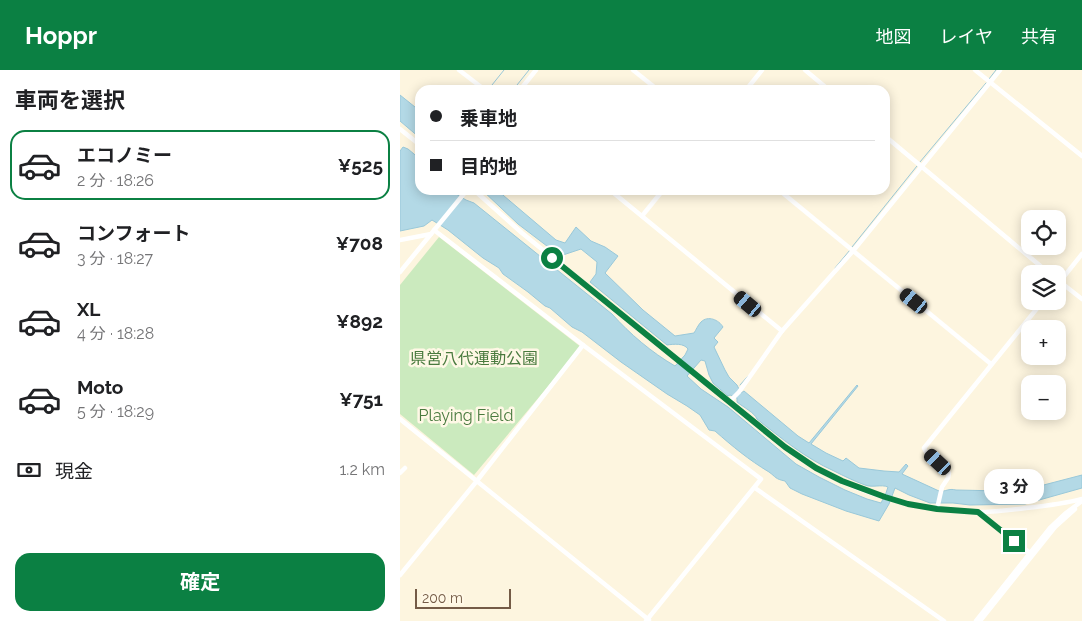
<!DOCTYPE html>
<html lang="ja">
<head>
<meta charset="utf-8">
<style>
	:root { --surface:#fff; --page:#f2f2f2; --text:#202124; --muted:#757577; --line:#e0e0e0; --accent:#0b8043 }
	body { margin:0; font-family:Raleway,"Noto Sans JP",sans-serif; background:var(--page); color:var(--text); height:100vh; display:flex; flex-direction:column; font-size:19px; white-space:nowrap }
	* { box-sizing:border-box; margin:0 }
	p { font-size:16px; color:var(--muted) }
	.icon { flex:none; width:28px; height:28px; fill:none; stroke:currentColor; stroke-width:2; stroke-linecap:round; stroke-linejoin:round }
	.map { position:relative; flex:1; overflow:hidden }
	.side { display:flex; flex-direction:column; background:var(--surface); width:400px }
	.side>* { flex:none }
	.hud { position:absolute; left:15px; top:15px; width:475px; height:110px; border-radius:15px; box-shadow:0 2px 12px #0003; display:grid; align-content:center; height:110px; padding:0 15px; background:var(--surface) }
	.buttons { position:absolute; left:621px; top:140px; display:grid; gap:10px }
	.buttons a { display:grid; place-items:center; width:45px; height:45px; border-radius:10px; background:var(--surface); box-shadow:0 2px 12px #0003; font-size:25px }
	.scale { position:absolute; left:15px; bottom:12px; width:96px; box-sizing:border-box; padding-left:5px; border:2px solid #745b46; border-top:0; font-size:14px; line-height:18px; white-space:nowrap; color:#745b46; -webkit-text-stroke:4px #fff8e6; paint-order:stroke }
	.end { position:absolute; width:22px; height:22px; margin:-11px; border:6px solid #0b8043; background:#fff; box-shadow:0 0 0 2px #fff }
	.from { border-radius:50% }
	.bubble { position:absolute; height:35px; border-radius:15px; background:var(--surface); box-shadow:0 2px 12px #0003; font-size:16px; font-weight:700; line-height:35px; text-align:center }
	.car { position:absolute; width:15px; height:30px; margin:-15px -8px; border-radius:6px; box-shadow:0 0 4px 1px #0007; background:linear-gradient(#222 24%,#8ab4d8 0 40%,#222 0 76%,#8ab4d8 0 86%,#222 0) }
	.hud b { display:flex; align-items:center; gap:18px; height:48px; font-size:19px }
	.hud b+b { border-top:1px solid var(--line) }
	.hud i { width:12px; height:12px; background:var(--text) }
	ul { padding:0; list-style:none }
	li { display:flex; align-items:center; gap:15px; height:70px; margin:0 10px 8px; padding:0 5px; border:2px solid transparent; border-radius:15px }
	li div { flex:1 }
	li b { display:block; font-size:19px }
	li em { font-style:normal; font-weight:700 }
	li.current { border-color:var(--accent) }
	li>.icon { width:45px; height:45px; stroke-width:1.5 }
	h2 { padding:0 15px; font-size:22px; line-height:60px }
	.pay { display:flex; align-items:center; gap:12px; height:55px; padding:0 15px; font-size:19px }
	.pay p { margin-inline-start:auto }
	.button { display:flex; gap:10px; margin-top:auto; padding:10px 15px }
	.button a { flex:1; height:58px; border-radius:15px; background:var(--accent); color:#fff; font-size:20px; font-weight:700; line-height:58px; text-align:center }
	header { display:flex; align-items:center; gap:30px; box-sizing:border-box; height:70px; padding:0 25px; background:var(--accent); color:#fff }
	header strong { font-size:24px }
	nav { display:flex; gap:28px; margin-inline-start:auto; font-size:18px }
	main { display:flex; flex:1; min-height:0 }
	.map>svg:first-child { display:block }
	.green { fill:#cbeabe }
	.water { fill:#b3d9e6; stroke:#99c8d9; fill-rule:evenodd }
	.lines { fill:none; stroke-linecap:round; stroke-linejoin:round }
	.stream { stroke:#99c8d9; stroke-width:1 }
	.minor { stroke:#fff; stroke-width:4.5 }
	.route { stroke:#0b8043; stroke-width:6 }
	.labels { text-anchor:middle; stroke-width:5; stroke-linejoin:round; paint-order:stroke }
	.park-label { font-size:16px; fill:#497a3e; stroke:#fff8e6 }
</style>
</head>
<body>
<header>
<strong>Hoppr</strong>
<nav><a>地図</a><a>レイヤ</a><a>共有</a></nav>
</header>
<main>
<section class="side">
<h2>車両を選択</h2>
<ul>
<li class="current"><svg class="icon" aria-label="car" viewBox="0 0 24 24"><path d="M5 17H2v-5l4-1 3-4h7l3 4 3 1v5h-3M9 17h6M6 11h13"/><circle cx="7" cy="17" r="2"/><circle cx="17" cy="17" r="2"/></svg><div><b>エコノミー</b><p>2 分 · 18:26</p></div><em>¥525</em></li>
<li><svg class="icon" aria-label="car" viewBox="0 0 24 24"><path d="M5 17H2v-5l4-1 3-4h7l3 4 3 1v5h-3M9 17h6M6 11h13"/><circle cx="7" cy="17" r="2"/><circle cx="17" cy="17" r="2"/></svg><div><b>コンフォート</b><p>3 分 · 18:27</p></div><em>¥708</em></li>
<li><svg class="icon" aria-label="car" viewBox="0 0 24 24"><path d="M5 17H2v-5l4-1 3-4h7l3 4 3 1v5h-3M9 17h6M6 11h13"/><circle cx="7" cy="17" r="2"/><circle cx="17" cy="17" r="2"/></svg><div><b>XL</b><p>4 分 · 18:28</p></div><em>¥892</em></li>
<li><svg class="icon" aria-label="car" viewBox="0 0 24 24"><path d="M5 17H2v-5l4-1 3-4h7l3 4 3 1v5h-3M9 17h6M6 11h13"/><circle cx="7" cy="17" r="2"/><circle cx="17" cy="17" r="2"/></svg><div><b>Moto</b><p>5 分 · 18:29</p></div><em>¥751</em></li>
</ul>
<div class="pay"><svg class="icon" aria-label="cash" viewBox="0 0 24 24"><path d="M3 7h18v10H3z"/><circle cx="12" cy="12" r="2"/></svg>現金<p>1.2 km</p></div>
<div class="button"><a>確定</a></div>
</section>
<div class="map">
<svg width="682" height="551" viewBox="0 0 682 551">
	<rect width="100%" height="100%" fill="#fdf5df"/>
	<!-- green -->
	<path class="green" d="M 39,167 L 181,277 L 74,405 L 0,344 L 0,215 Z"/>
	<!-- water -->
	<g class="water">
		<path d="M 0,25 L 20,41 L 20,68 L 0,51 Z"/>
		<path d="M 3,77 L 8,79 L 20,89 L 20,120 L 57,120 L 56,124 L 66,130 L 74,133 L 212,244 C 230,264 251,282 275,296 L 285,285 L 288,279 C 284,273 274,274 267,275 L 190,212 L 196,204 L 197,192 L 181,179 L 160,186 L 118,154 L 82,120 L 97,120 L 156,170 L 165,173 L 176,157 L 191,171 L 205,177 L 218,186 L 205,203 L 243,240 L 275,266 L 294,263 C 296,260 298,255 301,252 C 308,245 319,250 323,257 L 314,268 L 318,272 L 314,277 L 325,300 L 329,307 L 337,315 L 341,323 L 344,321 L 398,366 L 409,373 L 457,315 L 458,316 L 411,374 L 426,383 L 443,391 L 446,388 L 459,398 L 484,401 L 499,402 L 506,394 L 508,396 L 502,404 L 539,421 C 546,422 548,418 556,420 L 603,421 L 636,417 L 682,405 L 682,418 L 625,434 L 570,435 L 553,433 L 530,433 L 509,425 L 495,418 L 489,434 L 479,451 L 446,441 L 402,424 L 390,418 L 385,411 C 375,409 376,407 369,402 C 349,390 332,376 315,361 L 309,360 L 300,345 L 287,336 L 267,324 L 221,292 L 182,262 L 172,257 L 150,238 L 145,236 L 128,222 L 103,204 L 99,198 L 83,188 L 48,160 L 32,150 L 24,156 L 0,161 L 0,81 ZM 301,290 L 305,291 L 309,305 L 313,313 L 328,326 L 330,325 L 337,328 L 337,332 C 343,337 355,343 357,349 C 381,368 405,388 434,401 C 444,406 454,411 465,415 C 473,418 481,414 488,417 L 486,423 L 481,433 L 467,429 L 445,420 L 419,407 L 396,394 L 328,337 L 301,319 L 287,306 Z"/>
	</g>
	<g class="lines">
		<!-- stream -->
		<g class="stream">
			<path d="M 589,9 L 596,0"/>
			<path d="M 88,20 L 104,0"/>
			<path d="M 113,20 L 129,0"/>
			<path d="M 520,92 L 586,13"/>
			<path d="M 452,177 L 517,96"/>
			<path d="M 435,198 L 450,180"/>
			<path d="M 340,315 L 348,306"/>
		</g>
		<!-- minor -->
		<g class="minor">
			<path d="M 59,0 L 85,20"/>
			<path d="M 233,0 L 258,20"/>
			<path d="M 405,0 L 429,20"/>
			<path d="M 575,0 L 682,86"/>
			<path d="M 120,20 L 136,0"/>
			<path d="M 346,20 L 362,0"/>
			<path d="M 0,59 L 20,75"/>
			<path d="M 485,66 L 650,204"/>
			<path d="M 74,120 L 122,163 L 385,377 C 395,384 405,392 416,398 C 463,426 526,442 580,442 C 595,442 611,440 626,438 C 645,436 664,434 682,429"/>
			<path d="M 210,120 L 382,261"/>
			<path d="M 379,120 L 591,294"/>
			<path d="M 242,146 L 263,120"/>
			<path d="M 34,160 L 183,275 L 361,409 L 246,551"/>
			<path d="M 0,170 L 31,164"/>
			<path d="M 0,202 L 67,120"/>
			<path d="M 659,211 L 682,229"/>
			<path d="M 658,214 L 682,184"/>
			<path d="M 329,332 L 339,322 L 382,261 L 453,181 L 600,0"/>
			<path d="M 0,349 L 249,550"/>
			<path d="M 0,403 L 5,398"/>
			<path d="M 355,418 L 544,551"/>
			<path d="M 537,439 L 542,417 L 548,408 L 549,403 L 526,382 L 524,378 L 643,231"/>
			<path d="M 579,442 L 630,483"/>
			<path d="M 0,505 L 76,412 L 183,275"/>
			<path d="M 576,551 L 650,458 L 666,443 L 682,431"/>
			<path d="M 580,551 L 655,457 L 675,439"/>
		</g>
	</g>
	<g class="lines">
		<!-- route -->
		<path class="route" d="M 152,188 L 385,377 L 416,398 L 442,411 L 485,427 L 508,434 L 537,439 L 578,442 L 614,471"/>
	</g>
	<g class="labels">
		<!-- park labels -->
		<g class="park-label">
			<text x="74" y="294">県営八代運動公園</text>
			<text x="66" y="351">Playing Field</text>
		</g>
	</g>
</svg>
<div class="buttons">
<a><svg class="icon" aria-label="locate" viewBox="0 0 24 24"><circle cx="12" cy="12" r="6"/><path d="M12 2v4M12 18v4M2 12h4M18 12h4"/></svg></a>
<a><svg class="icon" aria-label="layers" viewBox="0 0 24 24"><path d="M12 4l9 5-9 5-9-5zM3 14l9 5 9-5"/></svg></a>
<a>+</a>
<a>−</a>
</div>
<div class="scale">200 m</div>
<i class="end from" style="left:152px;top:188px"></i>
<i class="end" style="left:614px;top:471px"></i>
<div class="bubble" style="left:584px;top:399px;width:60px">3 分</div>
<i class="car" style="left:514px;top:231px;rotate:309deg"></i>
<i class="car" style="left:348px;top:234px;rotate:310deg"></i>
<i class="car" style="left:538px;top:392px;rotate:313deg"></i>
<div class="hud">
<b><i class="from"></i>乗車地</b>
<b><i></i>目的地</b>
</div>
</div>
</main>
</body>
</html>
